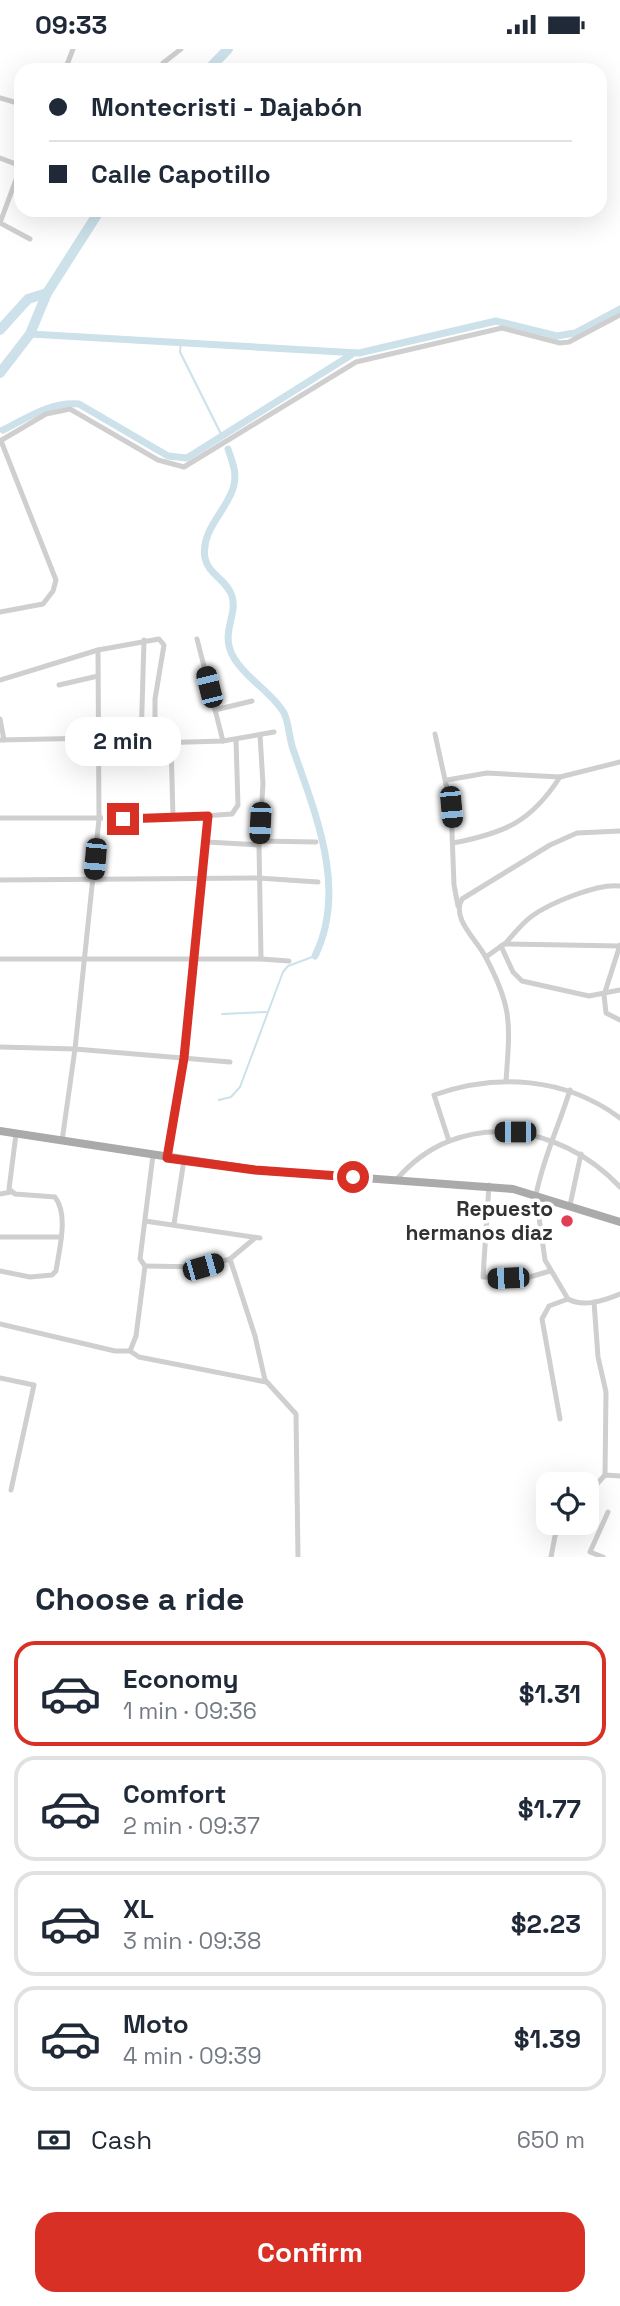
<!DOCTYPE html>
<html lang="en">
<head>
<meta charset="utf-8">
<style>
	:root { --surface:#fff; --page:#f2f2f3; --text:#1f2937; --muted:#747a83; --line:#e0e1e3; --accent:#d93025 }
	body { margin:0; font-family:"Space Grotesk",sans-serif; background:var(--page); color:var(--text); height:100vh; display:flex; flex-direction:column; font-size:26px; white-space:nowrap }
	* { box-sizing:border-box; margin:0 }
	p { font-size:23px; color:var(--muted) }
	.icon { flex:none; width:38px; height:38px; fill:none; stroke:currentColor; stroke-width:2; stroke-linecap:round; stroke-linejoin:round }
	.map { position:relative; height:1508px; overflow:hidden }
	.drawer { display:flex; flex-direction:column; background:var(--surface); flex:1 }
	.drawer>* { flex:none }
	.guide { position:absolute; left:14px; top:14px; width:593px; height:154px; border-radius:21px; box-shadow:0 7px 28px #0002; display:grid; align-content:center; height:154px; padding:0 35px; background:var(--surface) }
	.tools { position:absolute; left:536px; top:1423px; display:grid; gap:14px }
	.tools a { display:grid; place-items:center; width:63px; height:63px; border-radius:14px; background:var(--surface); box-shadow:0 7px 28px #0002; font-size:35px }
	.end { position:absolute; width:32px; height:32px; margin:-16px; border:9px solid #d93025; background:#fff; box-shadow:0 0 0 4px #fff }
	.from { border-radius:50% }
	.bubble { position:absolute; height:49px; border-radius:21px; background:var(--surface); box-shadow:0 7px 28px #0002; font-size:23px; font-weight:800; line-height:49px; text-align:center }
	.car { position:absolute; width:21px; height:42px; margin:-21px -10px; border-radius:9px; box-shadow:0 0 5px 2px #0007; background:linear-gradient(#222 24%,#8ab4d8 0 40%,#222 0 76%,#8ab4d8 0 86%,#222 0) }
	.guide b { display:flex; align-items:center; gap:24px; height:66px; font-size:26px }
	.guide b+b { border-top:2px solid var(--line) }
	.guide i { width:18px; height:18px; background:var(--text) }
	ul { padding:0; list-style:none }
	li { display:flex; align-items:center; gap:21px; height:105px; margin:0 14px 10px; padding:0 21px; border:4px solid var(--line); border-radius:21px }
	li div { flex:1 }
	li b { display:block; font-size:26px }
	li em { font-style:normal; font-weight:800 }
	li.selected { border-color:var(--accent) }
	li>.icon { width:63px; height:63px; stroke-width:1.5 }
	h2 { padding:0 35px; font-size:32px; line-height:84px }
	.pay { display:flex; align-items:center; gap:18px; height:77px; padding:0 35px; font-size:26px }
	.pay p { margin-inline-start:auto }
	.primary-button { display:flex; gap:14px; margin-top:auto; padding:14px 35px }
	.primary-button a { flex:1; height:80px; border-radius:21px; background:var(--accent); color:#fff; font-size:28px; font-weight:800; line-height:80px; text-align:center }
	.status { display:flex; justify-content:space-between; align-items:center; height:49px; padding:0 35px; background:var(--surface); direction:ltr }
	.status svg { height:19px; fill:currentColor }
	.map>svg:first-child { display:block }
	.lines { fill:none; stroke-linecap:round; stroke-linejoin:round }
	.stream { stroke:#cce1ea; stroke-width:2 }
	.canal { stroke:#cce1ea; stroke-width:7 }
	.river { stroke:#cce1ea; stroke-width:10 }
	.street { stroke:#cfcfcf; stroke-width:5 }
	.primary { stroke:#aaa; stroke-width:8 }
	.route { stroke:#d93025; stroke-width:9 }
	.poi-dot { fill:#df3e54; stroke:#fff; stroke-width:2.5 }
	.labels { text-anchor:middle; stroke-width:7; stroke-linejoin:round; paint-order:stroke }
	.poi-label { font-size:21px; font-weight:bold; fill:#323232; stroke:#fff; text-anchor:end }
</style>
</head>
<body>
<div class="status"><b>09:33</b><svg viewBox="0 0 49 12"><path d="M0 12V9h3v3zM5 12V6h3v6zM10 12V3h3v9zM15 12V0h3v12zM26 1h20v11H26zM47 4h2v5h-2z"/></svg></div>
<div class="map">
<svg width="620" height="1508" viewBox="0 0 620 1508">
	<rect width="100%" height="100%" fill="#fff"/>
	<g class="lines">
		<!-- stream -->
		<g class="stream">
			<path d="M 181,293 L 180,303 L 223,389"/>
			<path d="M 222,965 L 266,963"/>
			<path d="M 219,1051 L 231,1048 L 240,1038 L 283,923 L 288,917 L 315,907"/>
		</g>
		<!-- canal -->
		<g class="canal">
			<path d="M 30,285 L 359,304 L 496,272 L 557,287 L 575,284 L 620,260"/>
			<path d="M 3,381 C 27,369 52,352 79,355 L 168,407 L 187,409 L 351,306"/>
			<path d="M 228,400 C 232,412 237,423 234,436 C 229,460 200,480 205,509 C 208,525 227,531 232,547 C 238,568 219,584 234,609 C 246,630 272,643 284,664 C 289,674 289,689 293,700 C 315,764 348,840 315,907"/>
		</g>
		<!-- river -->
		<g class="river">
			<path d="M 208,21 L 228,0"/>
			<path d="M 0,281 L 28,250 L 47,244"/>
			<path d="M 0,324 L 30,285 L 47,244 L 100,161"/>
		</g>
		<!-- street -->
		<g class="street">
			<path d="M 163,14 L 181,0"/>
			<path d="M 65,21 L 73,0"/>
			<path d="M 0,49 L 21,55"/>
			<path d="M 0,109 L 21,117"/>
			<path d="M 21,117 L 0,174 L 30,190"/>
			<path d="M 0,392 L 46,365 L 70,360 L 158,411 L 184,418 L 356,313 L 502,279 L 560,294 L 569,293 L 620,266"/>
			<path d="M 0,563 L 43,555 L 53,542 L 56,531 L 1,392"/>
			<path d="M 197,590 L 223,692"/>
			<path d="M 0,631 L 98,601 L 159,590 L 164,596 L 155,650 L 155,694"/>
			<path d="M 59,636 L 98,627"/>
			<path d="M 215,661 L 252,652"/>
			<path d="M 0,670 L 4,691"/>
			<path d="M 435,685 L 451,758 L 454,836 L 458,857"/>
			<path d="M 260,686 L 263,735 L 259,796 L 261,910"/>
			<path d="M 0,691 L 97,689 L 155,694 L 223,692 L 274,683"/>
			<path d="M 141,693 L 144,591"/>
			<path d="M 171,693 L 173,769"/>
			<path d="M 447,731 L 487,724 L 560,728 L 620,713"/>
			<path d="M 0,769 L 173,769 L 232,765 L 238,756 L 236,691"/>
			<path d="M 259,792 L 316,793"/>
			<path d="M 207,793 L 259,796"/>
			<path d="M 453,794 C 505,784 531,773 560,728"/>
			<path d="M 0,831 L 258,829 L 318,833"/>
			<path d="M 505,895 C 513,886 522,874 532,867 C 550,854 598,834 620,837"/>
			<path d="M 620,896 L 604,946 L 606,964 L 620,971"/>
			<path d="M 501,897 L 513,923 L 522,932 L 589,947 L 620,941"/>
			<path d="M 486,908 L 504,895 L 620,897"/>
			<path d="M 0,910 L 261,910 L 289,912"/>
			<path d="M 0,998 L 75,1000 L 230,1013"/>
			<path d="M 506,1032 C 510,975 513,959 485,907 C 476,890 451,869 462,850 L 550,796 L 577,784 L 620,782"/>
			<path d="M 62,1092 L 75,1000 L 99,770 L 98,601"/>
			<path d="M 449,1092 L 434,1046 C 497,1024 565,1028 620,1069"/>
			<path d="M 167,1109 L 183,1009 L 207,767"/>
			<path d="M 397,1130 C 458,1059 559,1073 620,1138"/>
			<path d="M 489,1136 L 483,1228 L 526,1229 L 550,1222"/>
			<path d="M 0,1145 L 11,1143"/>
			<path d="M 536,1146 C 543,1109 559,1077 570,1041"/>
			<path d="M 536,1147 L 545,1211 L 568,1250 C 584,1259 605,1251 620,1245"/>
			<path d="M 570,1156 L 581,1105"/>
			<path d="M 145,1172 L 260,1189"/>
			<path d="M 174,1175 L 184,1111"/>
			<path d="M 0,1188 L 61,1188"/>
			<path d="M 230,1210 L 255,1287 L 265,1331 L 296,1365 L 298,1508"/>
			<path d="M 145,1217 L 203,1218 L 230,1210 L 255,1189"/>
			<path d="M 0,1222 L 30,1228 L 52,1226 L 56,1222 C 59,1201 69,1166 55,1148 L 15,1145 L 9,1140 L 16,1085"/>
			<path d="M 594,1253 L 598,1308 L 606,1343 L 605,1426"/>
			<path d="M 0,1275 L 115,1302 L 130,1302 L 139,1308 L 266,1333"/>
			<path d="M 130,1302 L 136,1287 L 145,1217 L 140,1210 L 153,1106"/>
			<path d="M 0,1329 L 34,1336 L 11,1441"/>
			<path d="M 560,1370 L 542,1270 L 549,1257 L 568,1250"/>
			<path d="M 586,1447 L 605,1426 L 620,1427"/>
			<path d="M 551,1508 L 555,1487 L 563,1474"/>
			<path d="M 603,1508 L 590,1503 L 608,1463"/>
		</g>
		<!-- primary -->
		<path class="primary" d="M 0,1082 L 255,1121 L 513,1140 L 620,1173"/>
	</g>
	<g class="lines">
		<!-- route -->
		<path class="route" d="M 123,770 L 208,767 L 184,1009 L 167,1109 L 255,1121 L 353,1128"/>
	</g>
	<!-- markers -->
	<circle class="poi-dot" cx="567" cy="1172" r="7"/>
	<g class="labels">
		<!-- poi labels -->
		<g class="poi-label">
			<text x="553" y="1167">Repuesto<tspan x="553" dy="24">hermanos diaz</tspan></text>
		</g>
	</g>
</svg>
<div class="tools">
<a><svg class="icon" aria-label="locate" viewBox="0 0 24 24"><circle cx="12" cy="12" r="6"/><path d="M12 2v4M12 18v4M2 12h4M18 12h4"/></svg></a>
</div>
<i class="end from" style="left:353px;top:1128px"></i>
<i class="end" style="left:123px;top:770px"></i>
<div class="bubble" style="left:65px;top:668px;width:116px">2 min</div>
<i class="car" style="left:209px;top:638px;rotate:346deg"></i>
<i class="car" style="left:451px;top:758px;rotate:175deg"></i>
<i class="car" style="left:260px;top:774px;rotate:183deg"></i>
<i class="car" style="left:95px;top:810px;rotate:185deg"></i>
<i class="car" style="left:515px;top:1083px;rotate:270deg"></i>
<i class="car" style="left:203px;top:1218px;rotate:74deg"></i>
<i class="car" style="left:508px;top:1229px;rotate:268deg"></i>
<div class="guide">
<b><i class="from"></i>Montecristi - Dajabón</b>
<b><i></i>Calle Capotillo</b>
</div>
</div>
<section class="drawer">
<h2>Choose a ride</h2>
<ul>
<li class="selected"><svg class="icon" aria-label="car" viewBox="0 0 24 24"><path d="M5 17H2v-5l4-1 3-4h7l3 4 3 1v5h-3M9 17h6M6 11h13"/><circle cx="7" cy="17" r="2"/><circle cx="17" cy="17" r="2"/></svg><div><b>Economy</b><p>1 min · 09:36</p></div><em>$1.31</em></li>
<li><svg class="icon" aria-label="car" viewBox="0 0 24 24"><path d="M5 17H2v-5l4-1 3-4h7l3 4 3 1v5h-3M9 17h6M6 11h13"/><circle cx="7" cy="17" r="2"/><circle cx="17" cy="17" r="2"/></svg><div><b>Comfort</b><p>2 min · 09:37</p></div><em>$1.77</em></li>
<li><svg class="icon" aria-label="car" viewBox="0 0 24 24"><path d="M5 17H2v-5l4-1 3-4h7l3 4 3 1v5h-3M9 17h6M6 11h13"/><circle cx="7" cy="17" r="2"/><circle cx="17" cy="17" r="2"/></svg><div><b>XL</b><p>3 min · 09:38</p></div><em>$2.23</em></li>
<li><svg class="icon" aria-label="car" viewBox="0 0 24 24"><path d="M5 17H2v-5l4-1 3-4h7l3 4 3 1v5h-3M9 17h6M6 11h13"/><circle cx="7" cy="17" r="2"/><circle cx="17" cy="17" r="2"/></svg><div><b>Moto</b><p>4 min · 09:39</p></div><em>$1.39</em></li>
</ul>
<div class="pay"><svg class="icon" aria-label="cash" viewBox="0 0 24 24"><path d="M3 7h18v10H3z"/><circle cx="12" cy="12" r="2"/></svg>Cash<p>650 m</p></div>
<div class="primary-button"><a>Confirm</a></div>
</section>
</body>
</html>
